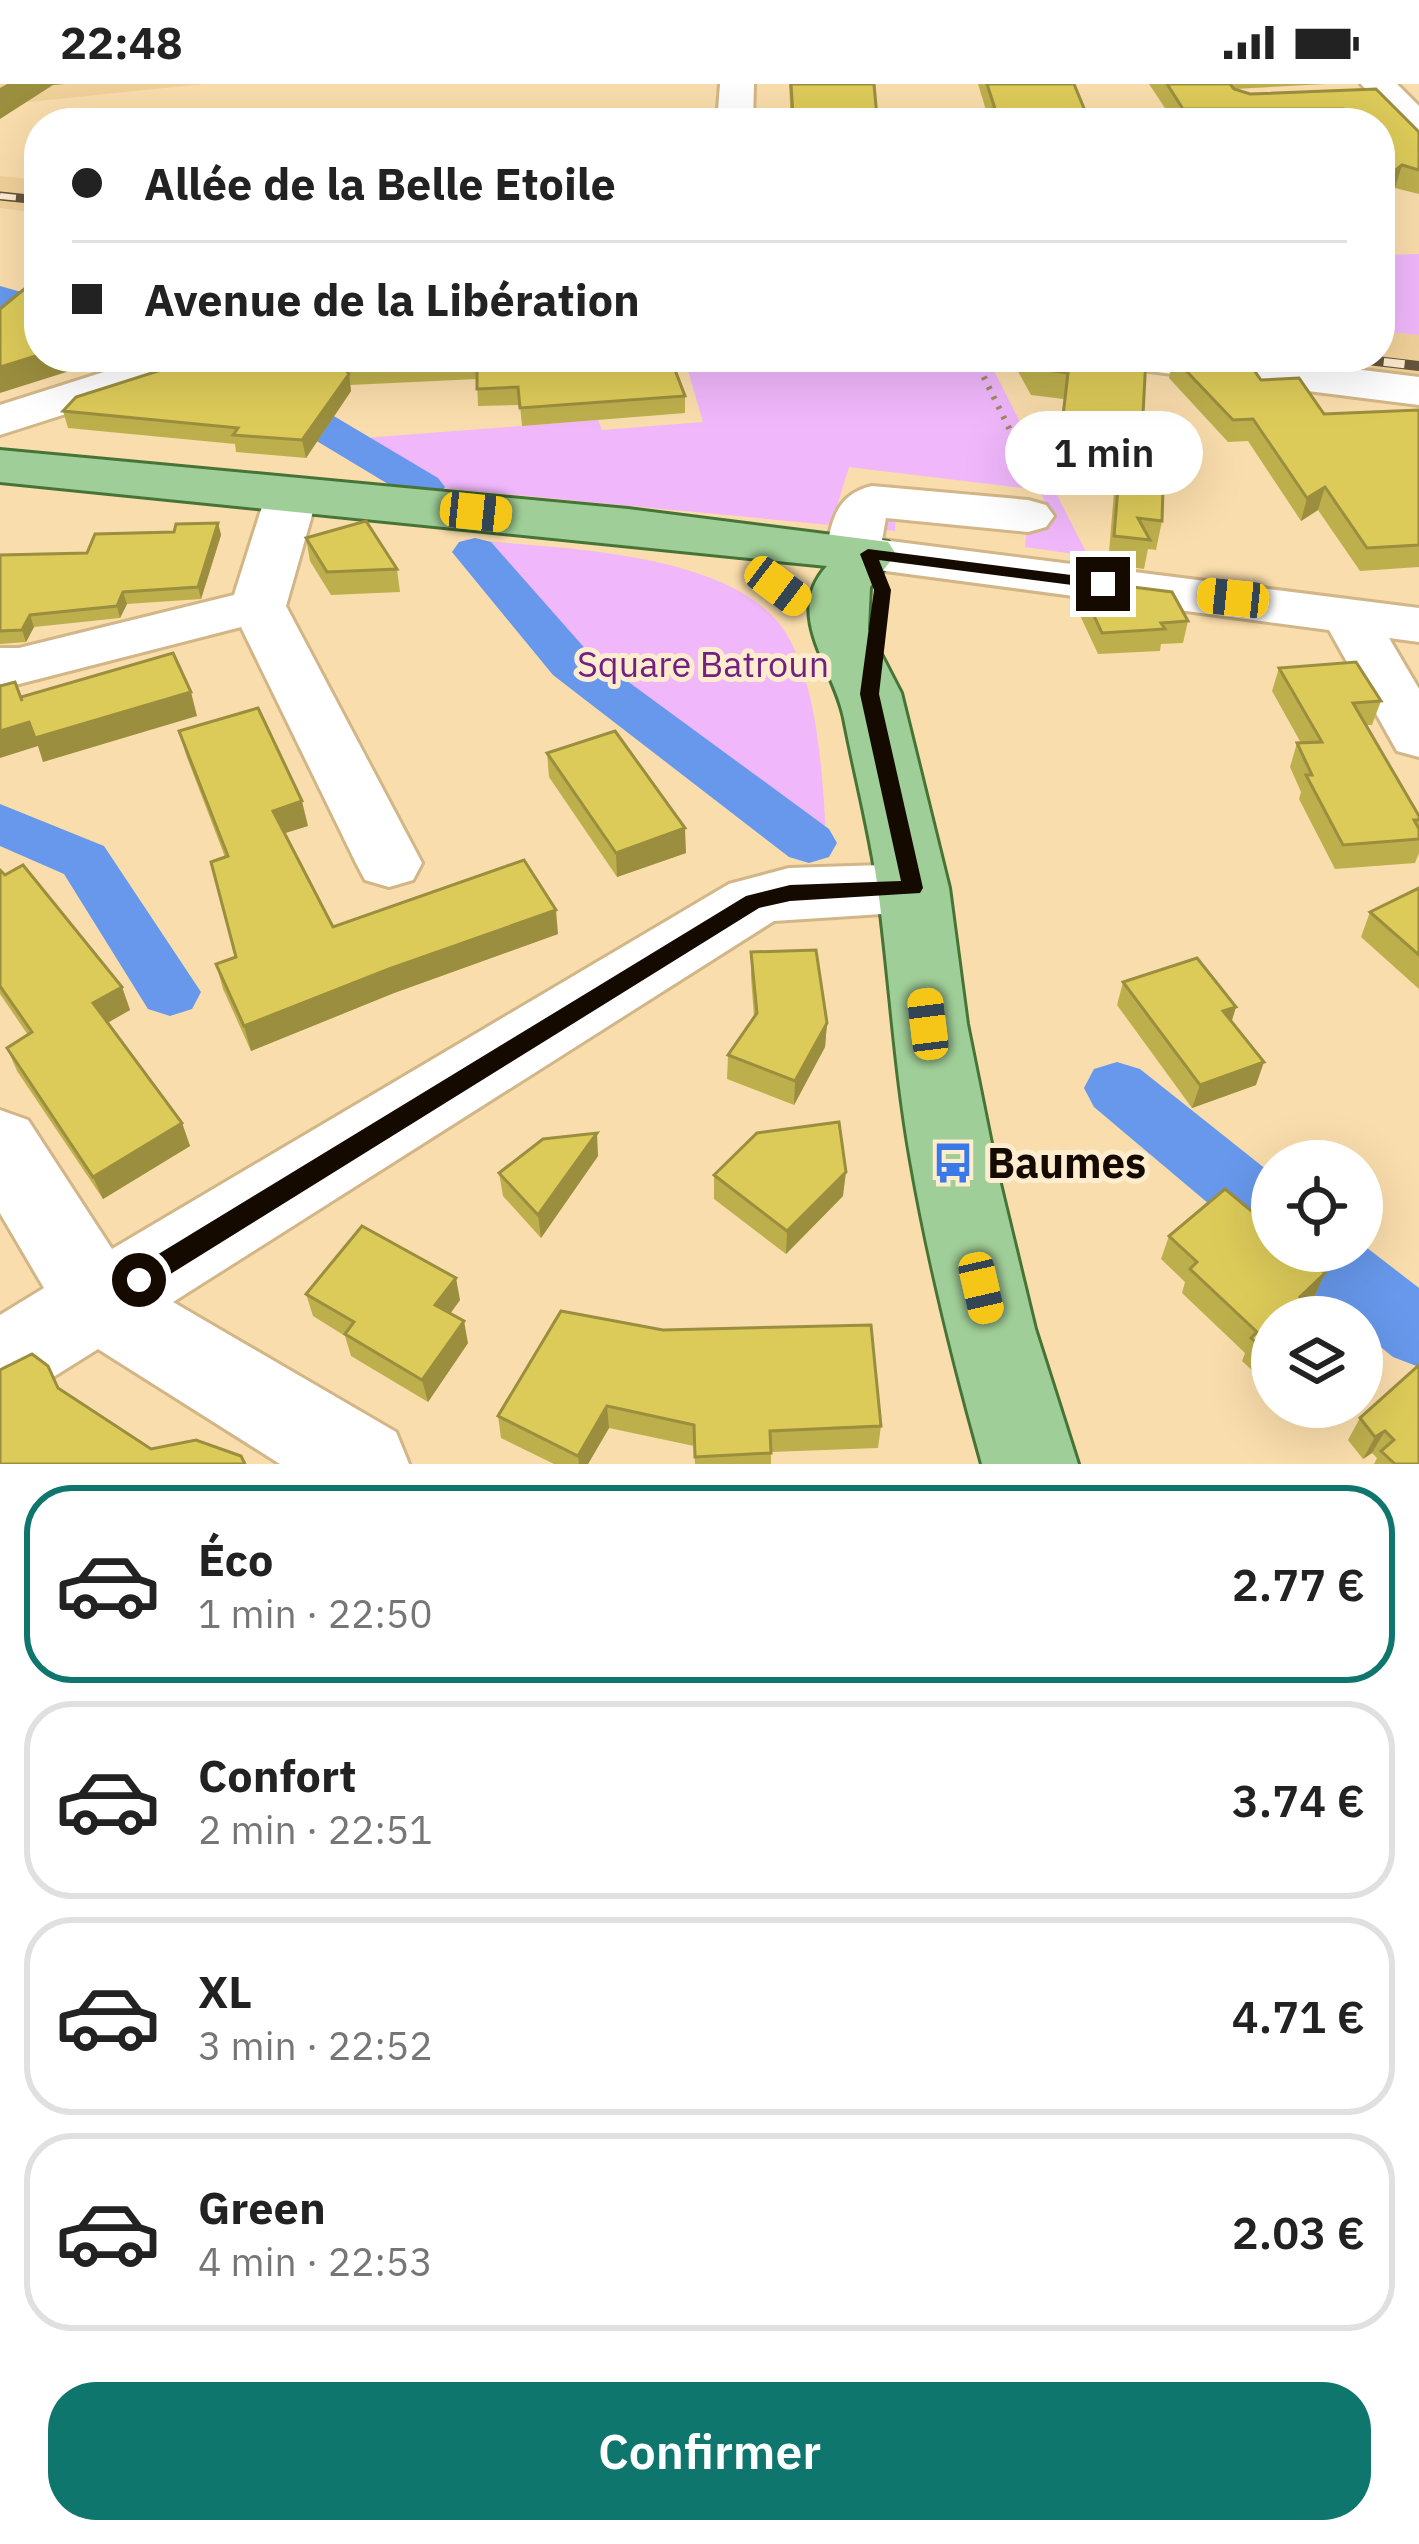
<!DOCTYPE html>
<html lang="fr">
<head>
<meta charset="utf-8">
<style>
	:root { --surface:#fff; --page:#f2f2f2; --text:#222; --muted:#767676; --line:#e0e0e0; --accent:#0f766e }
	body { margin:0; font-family:"IBM Plex Sans",sans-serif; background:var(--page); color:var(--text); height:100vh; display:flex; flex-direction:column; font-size:45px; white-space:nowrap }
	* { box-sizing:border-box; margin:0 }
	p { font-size:39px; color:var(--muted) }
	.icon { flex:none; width:66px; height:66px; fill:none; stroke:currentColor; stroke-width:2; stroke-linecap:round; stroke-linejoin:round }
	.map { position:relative; height:1380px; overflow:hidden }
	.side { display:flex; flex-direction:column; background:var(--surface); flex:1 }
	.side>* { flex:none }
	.banner { position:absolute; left:24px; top:24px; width:1371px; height:264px; border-radius:48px; box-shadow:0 12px 48px #0002; display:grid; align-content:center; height:264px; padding:0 48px; background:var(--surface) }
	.fabs { position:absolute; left:1251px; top:1056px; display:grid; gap:24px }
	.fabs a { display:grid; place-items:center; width:132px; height:132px; border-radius:50%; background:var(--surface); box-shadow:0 12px 48px #0002; font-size:60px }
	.end { position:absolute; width:54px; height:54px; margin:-27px; border:15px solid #140a00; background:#fff; box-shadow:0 0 0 6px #fff }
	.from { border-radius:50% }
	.bubble { position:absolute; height:84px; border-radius:42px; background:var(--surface); box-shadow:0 12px 48px #0002; font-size:39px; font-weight:600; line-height:84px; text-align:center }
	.car { position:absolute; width:36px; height:72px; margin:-36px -18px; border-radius:15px; box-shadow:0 0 9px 3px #0007; background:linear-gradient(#f5c518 24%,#345 0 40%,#f5c518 0 76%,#345 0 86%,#f5c518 0) }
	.banner b { display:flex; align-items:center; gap:42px; height:114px; font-size:45px }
	.banner b+b { border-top:3px solid var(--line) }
	.banner i { width:30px; height:30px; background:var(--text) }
	ul { padding:21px 0 0; list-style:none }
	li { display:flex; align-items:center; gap:36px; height:198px; margin:0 24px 18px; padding:0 24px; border:6px solid var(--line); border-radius:48px }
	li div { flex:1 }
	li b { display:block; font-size:45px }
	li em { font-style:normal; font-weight:600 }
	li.on { border-color:var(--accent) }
	li>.icon { width:108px; height:108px; stroke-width:1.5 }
	.button { display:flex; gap:24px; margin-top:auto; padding:24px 48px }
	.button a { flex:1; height:138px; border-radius:48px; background:var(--accent); color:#fff; font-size:48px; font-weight:600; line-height:138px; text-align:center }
	.status { display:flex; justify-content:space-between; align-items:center; height:84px; padding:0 60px; background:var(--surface); direction:ltr }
	.status svg { height:33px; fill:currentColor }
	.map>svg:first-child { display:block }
	.built { fill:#f1d19a }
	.green { fill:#f0b7fb }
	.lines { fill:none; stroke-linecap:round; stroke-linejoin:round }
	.canal { fill:#6798eb; fill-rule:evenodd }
	.minor-casing { stroke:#d2b687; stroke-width:6 }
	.major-casing { stroke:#467436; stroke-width:6 }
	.path { stroke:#9f8968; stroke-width:6; stroke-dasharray:3 8; stroke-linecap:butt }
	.minor { fill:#fff; fill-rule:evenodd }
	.major { fill:#a0ce98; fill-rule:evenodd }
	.rail-far1-casing { stroke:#65543c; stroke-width:9 }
	.rail-casing { stroke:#65543c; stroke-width:10 }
	.rail-far1 { stroke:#feeccf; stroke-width:6; stroke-dasharray:16; stroke-linecap:butt }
	.rail { stroke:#feeccf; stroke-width:8; stroke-dasharray:21; stroke-linecap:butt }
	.wall { fill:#beaf4d }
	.shaded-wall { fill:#9b8e3e }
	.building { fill:#ddcb59; stroke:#9b8e3e; stroke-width:3 }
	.route { fill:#140a00 }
	.labels { text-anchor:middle; stroke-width:10; stroke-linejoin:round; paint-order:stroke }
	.park-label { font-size:36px; fill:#722081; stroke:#feeccf }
	.near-poi-label { font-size:42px; font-weight:bold; fill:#140a00; stroke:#feeccf; text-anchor:start }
</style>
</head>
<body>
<div class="status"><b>22:48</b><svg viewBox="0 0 49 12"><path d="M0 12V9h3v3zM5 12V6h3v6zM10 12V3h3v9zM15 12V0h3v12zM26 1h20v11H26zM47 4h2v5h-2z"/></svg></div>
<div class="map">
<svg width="1419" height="1380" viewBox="0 0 1419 1380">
	<rect width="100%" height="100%" fill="#faddac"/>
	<!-- built -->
	<g class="built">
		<path d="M 0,0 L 203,0 L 0,21 Z"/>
		<path d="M 0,92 L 39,96 L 39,129 L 0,124 Z"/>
		<path d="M 1380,247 L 1419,251 L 1419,300 L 1203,273 L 1380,273 Z"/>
	</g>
	<!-- green -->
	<g class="green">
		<path d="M 1419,170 L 1419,251 L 1380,247 L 1380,171 Z"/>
		<path d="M 684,273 L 987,273 L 1088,472 L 1025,463 L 1027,442 L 1047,444 L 1047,422 L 1039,406 L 849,383 L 837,422 L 896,430 L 895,447 L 431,403 L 364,354 L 598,336 L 602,346 L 703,338 Z"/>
		<path d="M 464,455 C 553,465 743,465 790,556 C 822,620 822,704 828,774 L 571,580 Z"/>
	</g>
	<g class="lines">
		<!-- canal -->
		<g class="canal">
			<path d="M 0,202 L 39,213 L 39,236 L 0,225 Z"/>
			<path d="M 266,297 L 280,300 L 438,394 L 445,403 L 438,412 L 423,416 L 408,412 L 252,318 L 246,309 L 252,300 Z"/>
			<path d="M 475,454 L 491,458 L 589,569 L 829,745 L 837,759 L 829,773 L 809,779 L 789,773 L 553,591 L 452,468 L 459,458 Z"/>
			<path d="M 0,720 L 104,762 L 201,908 L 192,925 L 170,932 L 148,925 L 64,790 L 0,762 Z"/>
			<path d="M 1117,978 L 1140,985 L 1272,1090 L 1272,1161 L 1247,1152 L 1094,1023 L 1084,1004 L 1094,985 Z"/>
			<path d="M 1362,1160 L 1419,1204 L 1419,1283 L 1393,1273 L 1362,1248 L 1362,1233 C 1329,1233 1295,1196 1281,1167 L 1362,1167 Z"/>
		</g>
		<!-- minor casing -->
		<g class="minor-casing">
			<g id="minor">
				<path d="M 720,0 L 754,0 L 753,39 L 717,39 Z"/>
				<path d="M 1361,0 L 1397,0 L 1419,22 L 1419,53 L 1406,50 Z"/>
				<path d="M 151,273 L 220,273 L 213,283 L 0,351 L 0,321 Z"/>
				<path d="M 1126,273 L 1259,273 L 1419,293 L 1419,321 L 1149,287 L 1133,283 Z"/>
				<path d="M 292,395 L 310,399 L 318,410 L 286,522 L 422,779 L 413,796 L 389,803 L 365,796 L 356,779 L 241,543 L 19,600 L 0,600 L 0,564 L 19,564 L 234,511 L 266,410 L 274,399 Z"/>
				<path d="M 872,402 L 1028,416 L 1046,421 L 1054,432 L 1046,443 L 1028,448 L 886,434 L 882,456 L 1419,524 L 1419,558 L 1389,554 L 1419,605 L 1419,673 L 1397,667 L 1329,546 L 833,480 L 825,469 C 833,436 835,411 872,402 Z"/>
				<path d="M 913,780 L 937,787 L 947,804 L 937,821 L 913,828 L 774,837 L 173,1218 L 396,1348 L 409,1380 L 280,1380 L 98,1265 L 31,1307 L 0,1319 L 0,1231 L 44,1204 L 0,1129 L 0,1026 L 28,1036 L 112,1165 L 729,800 L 789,784 Z"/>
			</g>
		</g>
		<!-- major casing -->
		<g class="major-casing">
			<path id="major" d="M 0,366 L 628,425 L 888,458 L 896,470 L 870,503 L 868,545 L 901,609 L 949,804 L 967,940 L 995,1079 L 1035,1245 L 1078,1380 L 982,1380 C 954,1280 929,1180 911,1077 C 895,987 890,896 878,805 C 870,748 855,691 844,634 C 834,583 783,530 827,482 L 0,398 Z"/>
		</g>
		<!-- path -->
		<path class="path" d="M 974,273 L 1033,393"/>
		<!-- minor -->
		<use href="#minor" class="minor"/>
		<!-- major -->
		<use href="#major" class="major"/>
		<!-- rail-far1 casing -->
		<g class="rail-far1-casing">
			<path id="rail-far1" d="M 0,112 L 39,116"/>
		</g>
		<!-- rail casing -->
		<g class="rail-casing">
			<path id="rail" d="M 1342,273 L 1419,282"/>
		</g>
		<!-- rail-far1 -->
		<use href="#rail-far1" class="rail-far1"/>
		<!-- rail -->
		<use href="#rail" class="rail"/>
	</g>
	<!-- wall -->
	<g class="wall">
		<path d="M 789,0 L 874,0 L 877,39 L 791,39 Z"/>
		<path d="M 978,0 L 1074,0 L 1088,34 L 1087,39 L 990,39 Z"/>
		<path d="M 1149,0 L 1325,0 L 1234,5 L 1250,10 L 1376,5 L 1419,48 L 1419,110 L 1395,104 L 1385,112 L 1380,111 L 1380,39 L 1175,39 Z"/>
		<path d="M 202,273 L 602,280 L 685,312 L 685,329 L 522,342 L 520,321 L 478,322 L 477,295 L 350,301 L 351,307 L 306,374 L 236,368 L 235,360 L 68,344 L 63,327 Z"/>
		<path d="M 1010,273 L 1146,273 L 1141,369 L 1162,437 L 1156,466 L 1148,465 L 1144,485 L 1108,480 L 1115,396 L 1075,391 L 1078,361 L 1058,359 L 1064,315 L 1031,311 Z"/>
		<path d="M 1173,273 L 1261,296 L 1324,330 L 1419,326 L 1419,483 L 1360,487 L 1318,426 L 1301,437 L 1248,357 L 1228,358 L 1169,294 Z"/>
		<path d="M 218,439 L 221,451 L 201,515 L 127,520 L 120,534 L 34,543 L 26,558 L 0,560 L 0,471 L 87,469 Z"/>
		<path d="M 306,454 L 397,485 L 400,508 L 331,511 L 310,477 Z"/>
		<path d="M 1082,506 L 1188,537 L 1183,559 L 1161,560 L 1160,567 L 1098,570 L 1078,527 Z"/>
		<path d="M 1279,584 L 1381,617 L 1372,641 L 1365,641 L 1419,732 L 1419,769 L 1415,779 L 1335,785 L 1299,715 L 1301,708 L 1290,683 L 1297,659 L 1301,659 L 1272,607 Z"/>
		<path d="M 179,647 L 308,742 L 284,749 L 333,843 L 558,850 L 394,909 L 251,967 L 223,905 L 216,880 L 236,873 L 225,773 L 186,671 Z"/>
		<path d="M 547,669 L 686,769 L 617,793 L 549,693 Z"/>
		<path d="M 0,786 L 122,903 L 130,926 L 107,939 L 182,1039 L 190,1062 L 103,1115 L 17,987 L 7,964 L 28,951 L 0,910 Z"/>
		<path d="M 1419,804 L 1419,905 L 1361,853 L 1370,828 Z"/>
		<path d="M 751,868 L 827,939 L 825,963 L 794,1021 L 727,995 L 728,971 L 754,933 L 751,893 Z"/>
		<path d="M 1123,898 L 1236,923 L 1231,938 L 1256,1001 L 1192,1024 L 1117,921 Z"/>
		<path d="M 598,1072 L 541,1154 L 503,1112 L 499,1089 Z"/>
		<path d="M 714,1091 L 843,1112 L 786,1170 L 714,1115 Z"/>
		<path d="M 1169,1152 L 1325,1189 L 1314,1213 L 1272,1233 L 1272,1305 L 1242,1277 L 1245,1269 L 1182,1209 L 1185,1198 L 1161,1175 Z"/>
		<path d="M 306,1210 L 460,1216 L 450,1229 L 468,1259 L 428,1318 L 351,1272 L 345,1252 L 313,1232 Z"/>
		<path d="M 561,1227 L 881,1342 L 878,1364 L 771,1368 L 771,1380 L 695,1380 L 694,1362 L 609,1344 L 588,1380 L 554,1380 L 501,1354 L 498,1332 Z"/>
		<path d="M 1419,1281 L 1419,1380 L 1374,1380 L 1377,1374 L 1372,1369 L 1363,1375 L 1348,1356 L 1360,1334 Z"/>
	</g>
	<!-- shaded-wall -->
	<g class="shaded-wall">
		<path d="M 7,0 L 65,0 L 53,1 L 0,35 L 0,4 Z"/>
		<path d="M 1402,81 L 1395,104 L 1385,112 L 1392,89 Z"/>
		<path d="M 39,271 L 39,273 L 114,273 L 0,309 L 0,283 Z"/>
		<path d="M 349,290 L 351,307 L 306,374 L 302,356 Z"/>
		<path d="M 1325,403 L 1318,426 L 1301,437 L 1307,414 Z"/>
		<path d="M 218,439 L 221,451 L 201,515 L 198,503 Z"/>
		<path d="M 123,508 L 127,520 L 120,534 L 117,522 Z"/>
		<path d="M 30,531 L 34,543 L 26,558 L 22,546 Z"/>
		<path d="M 191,608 L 197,632 L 43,678 L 38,662 L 0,674 L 0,647 L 29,638 Z"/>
		<path d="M 302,717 L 308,742 L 279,751 L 273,727 Z"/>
		<path d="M 685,744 L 686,769 L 617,793 L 616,769 Z"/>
		<path d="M 556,826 L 558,850 L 394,909 L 251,967 L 244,942 L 389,885 Z"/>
		<path d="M 122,903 L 130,926 L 102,942 L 93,919 Z"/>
		<path d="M 1236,923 L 1229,946 L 1223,927 Z"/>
		<path d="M 827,939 L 825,963 L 794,1021 L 795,997 Z"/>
		<path d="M 1264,978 L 1256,1001 L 1192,1024 L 1200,1001 Z"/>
		<path d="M 182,1039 L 190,1062 L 103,1115 L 93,1093 Z"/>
		<path d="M 597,1049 L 598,1072 L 541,1154 L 538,1131 Z"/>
		<path d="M 846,1088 L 843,1112 L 786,1170 L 787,1147 Z"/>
		<path d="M 1325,1189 L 1314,1213 L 1293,1233 L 1300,1213 Z"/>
		<path d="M 456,1194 L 460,1216 L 440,1244 L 435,1221 Z"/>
		<path d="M 464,1237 L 468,1259 L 428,1318 L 422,1296 Z"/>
		<path d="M 607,1322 L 609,1344 L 588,1380 L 579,1380 L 578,1372 Z"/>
		<path d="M 1385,1347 L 1372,1369 L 1363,1375 L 1375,1353 Z"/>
	</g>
	<!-- building -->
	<g class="building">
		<path d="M 791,0 L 874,0 L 877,33 L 864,33 L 865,38 L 802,37 L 801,32 L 793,32 Z"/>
		<path d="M 987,0 L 1074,0 L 1088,34 L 1074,34 L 1076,39 L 1013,39 L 1011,34 L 998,34 Z"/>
		<path d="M 1167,0 L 1230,0 L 1234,5 L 1250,10 L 1376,5 L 1419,48 L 1419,86 L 1402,81 L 1392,89 L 1380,87 L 1380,39 L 1326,39 L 1341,25 L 1183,25 Z"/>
		<path d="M 39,193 L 39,271 L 0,283 L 0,225 Z"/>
		<path d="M 202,273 L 601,273 L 602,280 L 670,273 L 685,312 L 520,324 L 518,303 L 477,305 L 477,278 L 344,284 L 349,290 L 302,356 L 233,351 L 238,344 L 63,327 L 76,313 Z"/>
		<path d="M 1028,273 L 1146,273 L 1141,369 L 1164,371 L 1162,437 L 1138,434 L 1150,456 L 1114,452 L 1121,368 L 1079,363 L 1082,334 L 1063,332 L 1068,289 L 1034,284 Z"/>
		<path d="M 1173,273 L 1251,282 L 1261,296 L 1299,294 L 1324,330 L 1419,326 L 1419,461 L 1367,464 L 1325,403 L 1307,414 L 1253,335 L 1233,336 Z"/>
		<path d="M 366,437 L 397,485 L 327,488 L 306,454 Z"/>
		<path d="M 218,439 L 198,503 L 123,508 L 117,522 L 30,531 L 22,546 L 0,547 L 0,471 L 87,469 L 95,450 L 174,448 L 176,440 Z"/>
		<path d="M 1109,500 L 1172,508 L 1188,537 L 1161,539 L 1165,545 L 1102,549 L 1082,506 L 1109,505 Z"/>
		<path d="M 173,569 L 191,608 L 35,654 L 29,638 L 0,647 L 0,602 L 15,598 L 22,617 L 21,613 Z"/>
		<path d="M 1356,578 L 1381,617 L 1353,619 L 1419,732 L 1419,736 L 1414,736 L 1419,745 L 1419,755 L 1343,761 L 1306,691 L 1312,691 L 1297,659 L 1322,658 L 1279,584 Z"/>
		<path d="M 258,624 L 302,717 L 273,727 L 333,843 L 524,776 L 556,826 L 389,885 L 244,942 L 216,880 L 236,873 L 211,778 L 228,772 L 179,647 Z"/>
		<path d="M 615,647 L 685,744 L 616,769 L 547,669 Z"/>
		<path d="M 23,781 L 122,903 L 93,919 L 182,1039 L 93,1093 L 7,964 L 32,948 L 0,902 L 0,786 L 5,791 Z"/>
		<path d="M 1419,804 L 1419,871 L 1370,828 Z"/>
		<path d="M 816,866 L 827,939 L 795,997 L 728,971 L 757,929 L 751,868 Z"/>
		<path d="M 1197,874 L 1236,923 L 1223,927 L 1264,978 L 1200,1001 L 1123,898 Z"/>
		<path d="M 839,1038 L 846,1088 L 787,1147 L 714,1091 L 757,1049 Z"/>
		<path d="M 597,1049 L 538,1131 L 499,1089 L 543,1055 Z"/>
		<path d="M 1225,1105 L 1272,1144 L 1272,1167 L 1299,1167 L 1325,1189 L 1300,1213 L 1322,1233 L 1272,1233 L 1272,1273 L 1251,1254 L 1257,1248 L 1190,1185 L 1197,1178 L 1169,1152 Z"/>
		<path d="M 362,1142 L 456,1194 L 435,1221 L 464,1237 L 422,1296 L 345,1250 L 354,1238 L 306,1210 Z"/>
		<path d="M 561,1227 L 663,1246 L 871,1241 L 881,1342 L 770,1347 L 771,1369 L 695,1373 L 694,1341 L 607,1322 L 578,1372 L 498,1332 Z"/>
		<path d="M 32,1270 L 48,1282 L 58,1304 L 151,1365 L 196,1356 L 241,1372 L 245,1380 L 0,1380 L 0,1286 Z"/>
		<path d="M 1419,1281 L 1419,1380 L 1395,1380 L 1381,1367 L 1394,1356 L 1385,1347 L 1375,1353 L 1360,1334 Z"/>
	</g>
	<!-- route -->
	<path class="route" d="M 868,465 L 1103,495 L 1111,500 L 1103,505 L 879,476 L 891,506 L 879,610 L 923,804 L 920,809 L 790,817 L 759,824 L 148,1204 L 129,1204 L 126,1196 L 129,1188 L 746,812 L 790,801 L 901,797 L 860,610 L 874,506 L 860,470 Z"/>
	<!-- icons -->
	<defs>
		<g id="bus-bare" transform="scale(3.24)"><path d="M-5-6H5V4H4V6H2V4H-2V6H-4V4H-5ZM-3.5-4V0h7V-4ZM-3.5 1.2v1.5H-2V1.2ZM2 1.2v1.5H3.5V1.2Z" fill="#3a79e8" stroke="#feeccf" stroke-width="2.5" paint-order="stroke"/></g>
	</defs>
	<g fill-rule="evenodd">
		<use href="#bus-bare" x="953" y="1079"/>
	</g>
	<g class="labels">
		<!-- park labels -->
		<g class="park-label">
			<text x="703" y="593">Square Batroun</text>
		</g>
		<!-- near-poi labels -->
		<g class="near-poi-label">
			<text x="987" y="1094">Baumes</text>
		</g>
	</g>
</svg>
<div class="fabs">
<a><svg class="icon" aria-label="locate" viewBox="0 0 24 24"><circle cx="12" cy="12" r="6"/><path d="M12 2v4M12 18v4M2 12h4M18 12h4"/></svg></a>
<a><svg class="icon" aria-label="layers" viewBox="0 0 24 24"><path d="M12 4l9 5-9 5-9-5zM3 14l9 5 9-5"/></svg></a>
</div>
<i class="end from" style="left:139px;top:1196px"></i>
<i class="end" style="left:1103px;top:500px"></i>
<div class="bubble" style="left:1005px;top:327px;width:198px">1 min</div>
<i class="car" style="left:476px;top:428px;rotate:96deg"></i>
<i class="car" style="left:778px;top:502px;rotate:127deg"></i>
<i class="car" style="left:1233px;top:514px;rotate:276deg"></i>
<i class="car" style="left:928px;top:940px;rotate:353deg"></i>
<i class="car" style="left:981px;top:1204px;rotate:167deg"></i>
<div class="banner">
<b><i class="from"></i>Allée de la Belle Etoile</b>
<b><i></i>Avenue de la Libération</b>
</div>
</div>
<section class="side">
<ul>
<li class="on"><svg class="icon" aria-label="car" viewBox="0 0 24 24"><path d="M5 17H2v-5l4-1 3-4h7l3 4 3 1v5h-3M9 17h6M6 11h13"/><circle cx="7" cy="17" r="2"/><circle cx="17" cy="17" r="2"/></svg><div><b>Éco</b><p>1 min · 22:50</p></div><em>2.77 €</em></li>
<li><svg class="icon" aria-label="car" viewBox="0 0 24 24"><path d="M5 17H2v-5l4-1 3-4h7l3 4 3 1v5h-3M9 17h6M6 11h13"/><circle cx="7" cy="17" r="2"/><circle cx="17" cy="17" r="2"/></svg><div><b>Confort</b><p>2 min · 22:51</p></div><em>3.74 €</em></li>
<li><svg class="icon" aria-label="car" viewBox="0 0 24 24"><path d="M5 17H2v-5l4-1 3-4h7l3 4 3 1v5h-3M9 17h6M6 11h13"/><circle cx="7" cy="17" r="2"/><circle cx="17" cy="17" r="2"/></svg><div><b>XL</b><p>3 min · 22:52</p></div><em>4.71 €</em></li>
<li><svg class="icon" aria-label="car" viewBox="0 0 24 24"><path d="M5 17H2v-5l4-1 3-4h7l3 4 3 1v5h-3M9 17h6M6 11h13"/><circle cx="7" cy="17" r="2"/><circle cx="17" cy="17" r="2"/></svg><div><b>Green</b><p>4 min · 22:53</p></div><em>2.03 €</em></li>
</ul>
<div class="button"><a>Confirmer</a></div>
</section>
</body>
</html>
